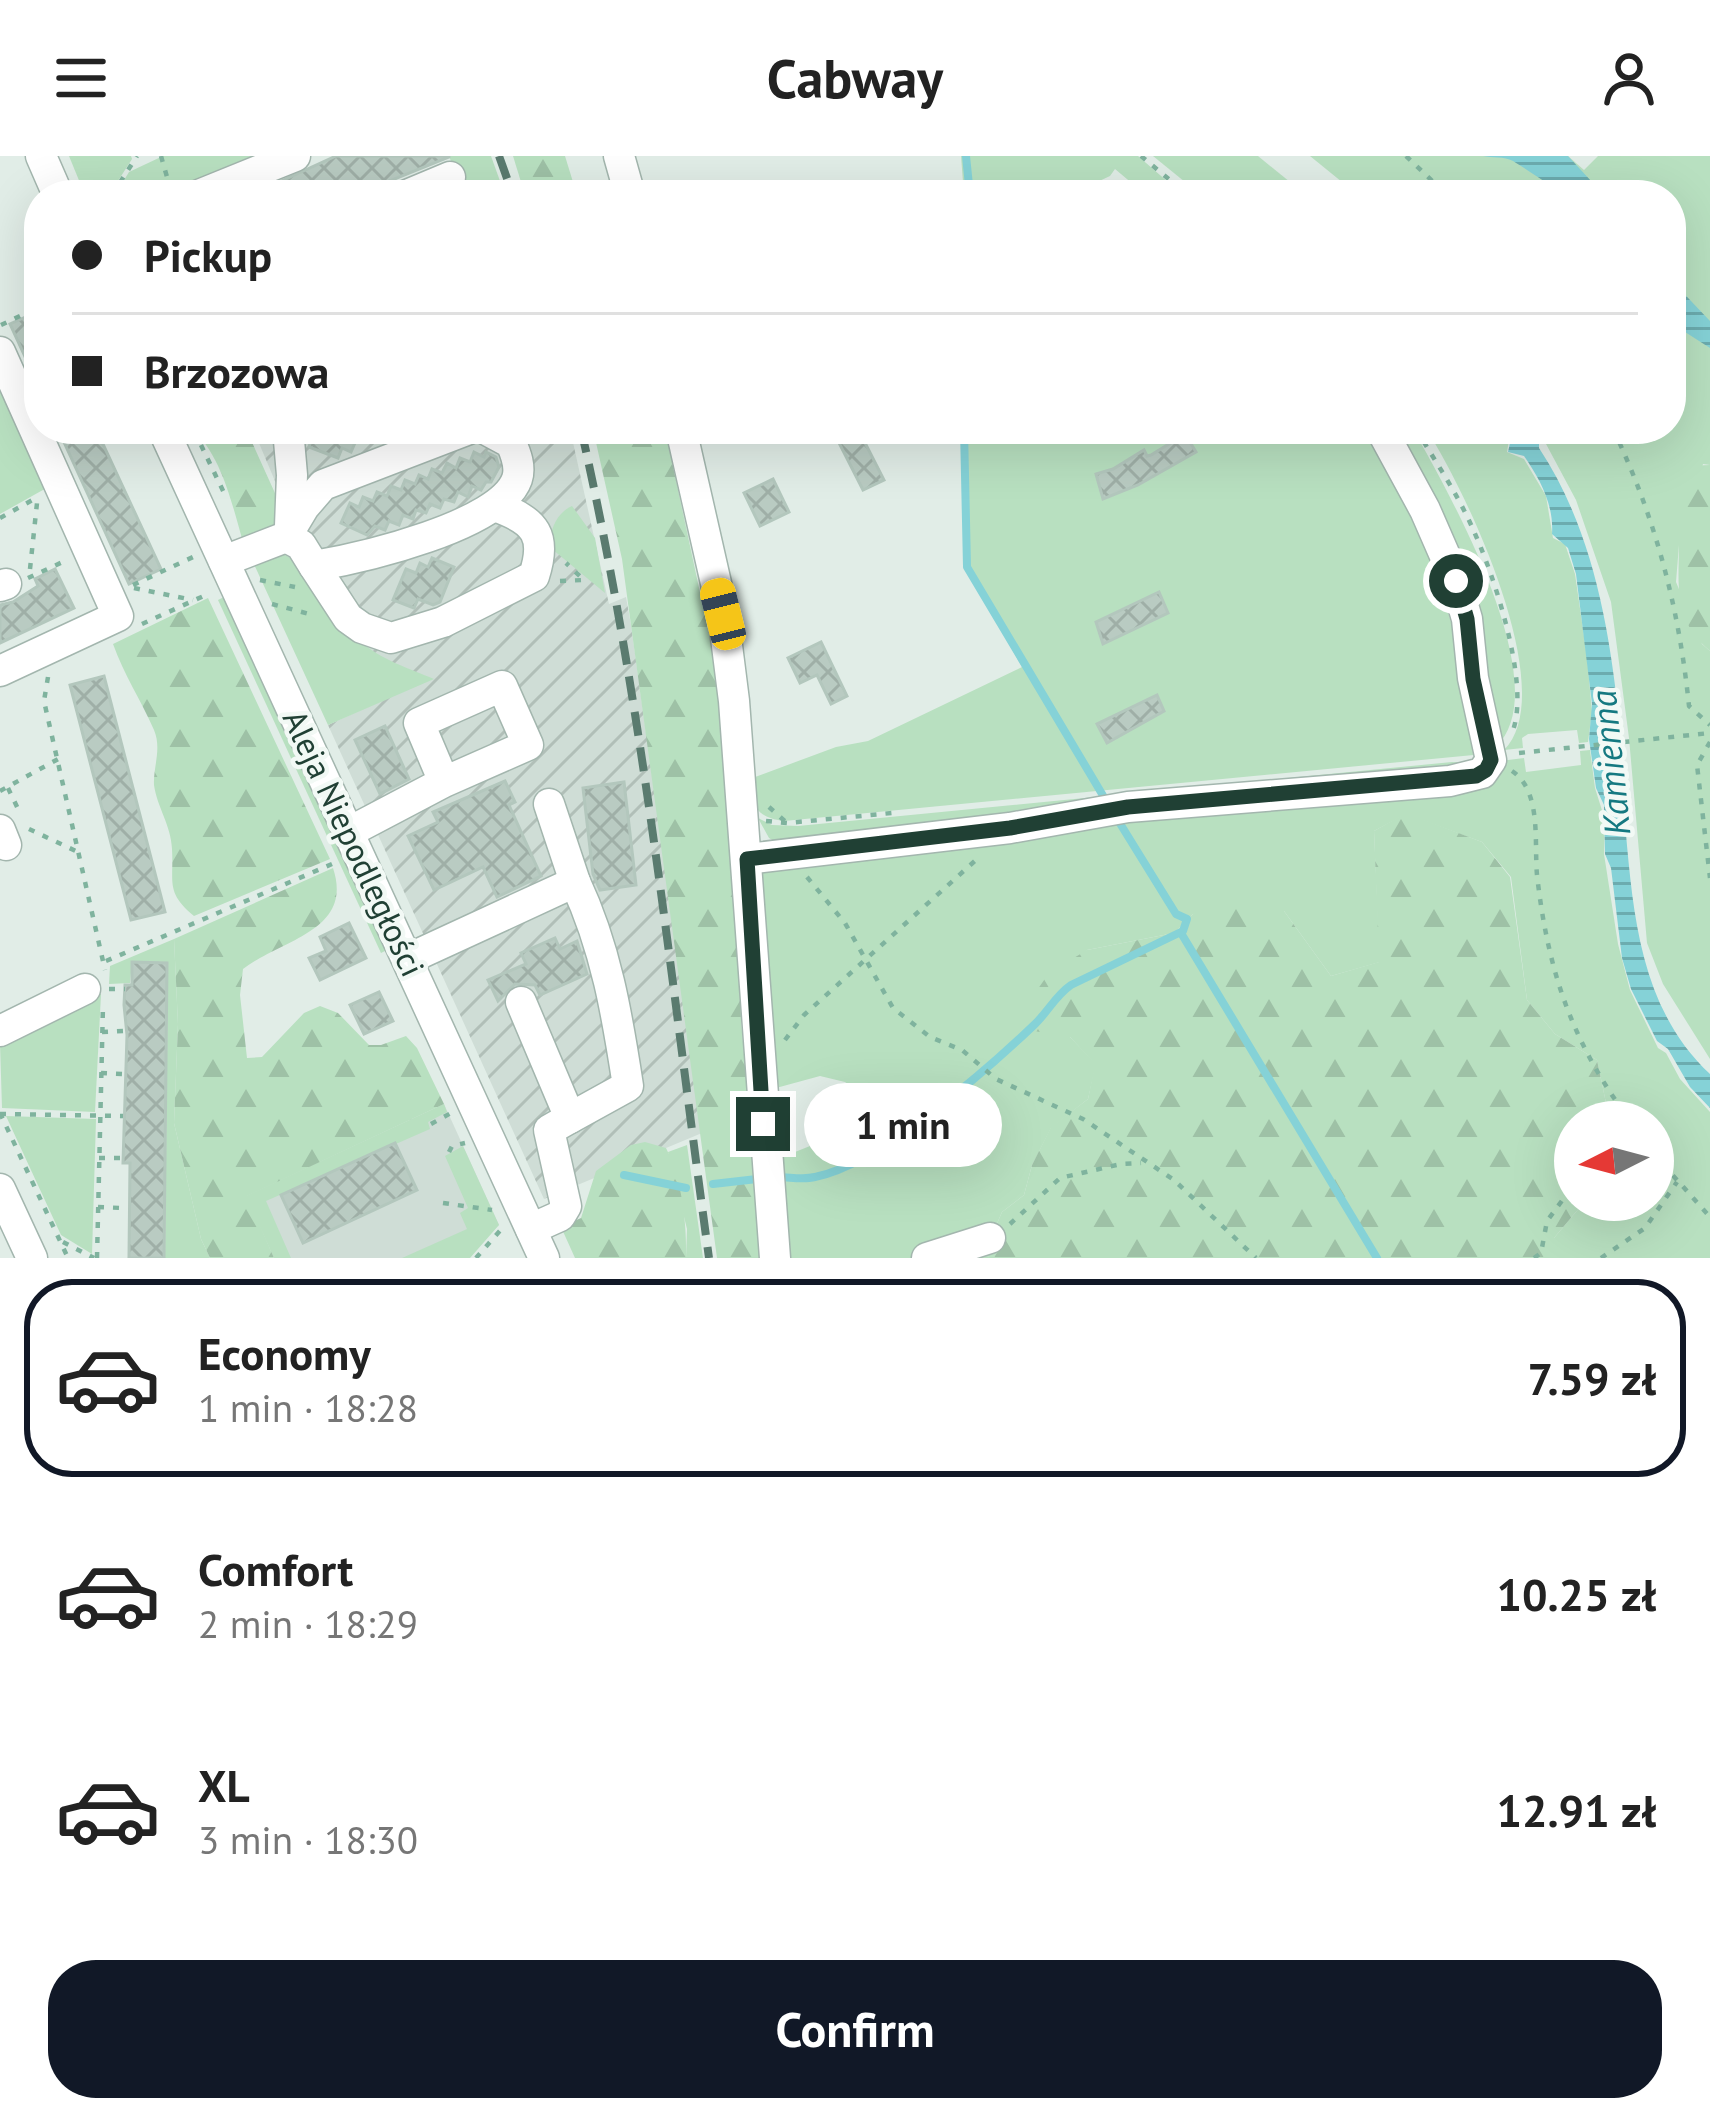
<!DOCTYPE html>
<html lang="en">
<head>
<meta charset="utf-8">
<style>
	:root { --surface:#fff; --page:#f2f2f2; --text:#222; --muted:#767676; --line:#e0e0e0; --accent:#111827 }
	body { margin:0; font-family:"PT Sans",sans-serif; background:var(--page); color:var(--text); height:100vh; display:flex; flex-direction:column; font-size:45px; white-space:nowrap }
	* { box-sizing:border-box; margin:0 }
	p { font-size:39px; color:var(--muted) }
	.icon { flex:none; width:66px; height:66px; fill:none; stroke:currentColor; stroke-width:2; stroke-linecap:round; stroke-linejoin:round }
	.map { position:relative; height:1102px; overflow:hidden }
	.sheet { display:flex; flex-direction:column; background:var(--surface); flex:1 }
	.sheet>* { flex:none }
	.hud { position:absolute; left:24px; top:24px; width:1662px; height:264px; border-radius:48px; box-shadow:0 12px 48px #0002; display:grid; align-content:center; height:264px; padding:0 48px; background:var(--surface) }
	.needle { width:78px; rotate:264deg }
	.buttons { position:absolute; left:1554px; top:945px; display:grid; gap:24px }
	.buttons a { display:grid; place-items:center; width:120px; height:120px; border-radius:50%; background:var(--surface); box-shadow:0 12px 48px #0002; font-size:60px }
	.end { position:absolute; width:54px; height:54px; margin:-27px; border:15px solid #204034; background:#fff; box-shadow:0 0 0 6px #fff }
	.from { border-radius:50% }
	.bubble { position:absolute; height:84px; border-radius:42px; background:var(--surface); box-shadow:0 12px 48px #0002; font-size:39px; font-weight:700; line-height:84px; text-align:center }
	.car { position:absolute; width:36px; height:72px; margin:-36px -18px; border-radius:15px; box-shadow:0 0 9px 3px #0007; background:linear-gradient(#f5c518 24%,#345 0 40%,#f5c518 0 76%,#345 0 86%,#f5c518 0) }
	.hud b { display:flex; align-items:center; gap:42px; height:114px; font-size:45px }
	.hud b+b { border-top:3px solid var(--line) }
	.hud i { width:30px; height:30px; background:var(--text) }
	ul { padding:21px 0 0; list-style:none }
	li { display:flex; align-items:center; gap:36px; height:198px; margin:0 24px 18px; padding:0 24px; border:6px solid transparent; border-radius:48px }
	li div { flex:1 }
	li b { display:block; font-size:45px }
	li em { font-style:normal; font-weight:700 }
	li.active { border-color:var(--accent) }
	li>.icon { width:108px; height:108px; stroke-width:1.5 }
	.button { display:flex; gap:24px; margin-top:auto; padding:24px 48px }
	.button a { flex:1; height:138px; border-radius:48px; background:var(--accent); color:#fff; font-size:48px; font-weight:700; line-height:138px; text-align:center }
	header { display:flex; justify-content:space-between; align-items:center; height:156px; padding:0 48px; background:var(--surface); font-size:54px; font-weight:700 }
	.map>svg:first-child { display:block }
	.built { fill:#cfddd6 }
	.industrial { fill:url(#industrial-furrows) }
	.green { fill:#b8e0c0 }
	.forest { fill:url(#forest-firs) }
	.water { fill:url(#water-rules) }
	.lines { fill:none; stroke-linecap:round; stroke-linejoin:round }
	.stream { stroke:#85d2d7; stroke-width:8 }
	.building { fill:url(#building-cross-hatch); stroke:#b3c7bd; stroke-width:3 }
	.minor-casing { stroke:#a3b6ae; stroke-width:33 }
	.path { stroke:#7fb39e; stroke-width:4.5; stroke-dasharray:6 9; stroke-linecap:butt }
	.minor { stroke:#fff; stroke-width:30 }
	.rail { stroke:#5a7b6f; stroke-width:8; stroke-dasharray:24 12; stroke-linecap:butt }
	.route { stroke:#204034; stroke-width:15 }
	.labels { text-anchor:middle; stroke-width:9; stroke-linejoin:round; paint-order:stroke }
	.street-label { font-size:33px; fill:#204034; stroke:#f2f9f5 }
	.water-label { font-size:36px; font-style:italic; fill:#157981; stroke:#f2f9f5 }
</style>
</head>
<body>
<header><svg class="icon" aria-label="menu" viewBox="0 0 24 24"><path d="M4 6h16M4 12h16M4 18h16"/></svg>Cabway<svg class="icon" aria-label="person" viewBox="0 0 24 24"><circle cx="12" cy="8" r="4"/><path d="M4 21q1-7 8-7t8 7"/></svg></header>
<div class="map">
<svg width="1710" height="1102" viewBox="0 0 1710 1102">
	<defs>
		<pattern id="industrial-furrows" width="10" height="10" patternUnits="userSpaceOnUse" patternTransform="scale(3)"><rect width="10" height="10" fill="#cfddd6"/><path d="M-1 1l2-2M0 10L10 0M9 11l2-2" fill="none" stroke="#b1bfb8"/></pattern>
		<pattern id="forest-firs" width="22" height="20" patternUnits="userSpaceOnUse" patternTransform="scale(3)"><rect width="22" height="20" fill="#b8e0c0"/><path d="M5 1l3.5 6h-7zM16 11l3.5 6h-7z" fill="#9ec1a6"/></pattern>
		<pattern id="water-rules" width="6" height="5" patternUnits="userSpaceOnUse" patternTransform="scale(3)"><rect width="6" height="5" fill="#85d2d7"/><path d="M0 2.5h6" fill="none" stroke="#6cacaf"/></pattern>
		<pattern id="building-cross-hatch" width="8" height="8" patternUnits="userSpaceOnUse" patternTransform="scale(3)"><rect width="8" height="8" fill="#b9cbc2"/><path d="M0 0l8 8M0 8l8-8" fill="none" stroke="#9fafa7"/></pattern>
	</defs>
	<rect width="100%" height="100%" fill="#e1ede7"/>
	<!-- built -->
	<path class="built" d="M 444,948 L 499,1069 L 455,1102 L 274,1102 L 246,1040 Z"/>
	<!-- industrial -->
	<path class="industrial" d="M 253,273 L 570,273 L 609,448 L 626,441 L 631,469 L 702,977 L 544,1043 L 328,569 L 370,550 Z"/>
	<!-- green -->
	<g class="green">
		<path d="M 69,0 L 131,0 L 132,3 L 109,39 L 85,39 Z"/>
		<path d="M 163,0 L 263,0 L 167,39 L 115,39 L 129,16 Z"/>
		<path d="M 449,0 L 491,0 L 505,39 L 464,39 Z"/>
		<path d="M 961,0 L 1138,0 L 1183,39 L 1146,39 L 1115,13 L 1110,20 L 1080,34 L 1078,39 L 964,39 Z"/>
		<path d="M 1153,0 L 1258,0 L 1306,39 L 1201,39 Z"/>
		<path d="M 1310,0 L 1568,0 L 1584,14 L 1598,0 L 1710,0 L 1710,309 L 1703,308 L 1679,389 L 1676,426 L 1702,488 L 1710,495 L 1710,903 L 1663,828 L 1647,787 L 1629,582 L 1611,446 L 1576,344 L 1538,273 L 1671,273 L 1671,39 L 1358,39 Z"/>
		<path d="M 0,213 L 50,330 L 0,358 Z"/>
		<path d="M 961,273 L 1368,273 C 1430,373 1459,484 1484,598 L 784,665 C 756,662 752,649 747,624 L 836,591 L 868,585 L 1022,511 L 964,408 Z"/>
		<path d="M 1388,273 L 1413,273 C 1448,335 1559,530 1496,591 L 1483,541 Z"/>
		<path d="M 1426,273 L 1511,273 L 1507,296 L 1524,303 L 1546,340 L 1553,382 L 1565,388 L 1575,418 L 1587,501 L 1592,556 L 1588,586 L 1579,587 L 1577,574 L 1528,578 L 1522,582 L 1523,592 L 1504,594 C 1562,536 1465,332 1426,273 Z"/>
		<path d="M 572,350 L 595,382 L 605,437 L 552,393 C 547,377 557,356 572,350 Z"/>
		<path d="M 277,396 C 309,404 336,460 359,484 C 379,503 410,513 434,523 L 328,569 L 253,406 Z"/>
		<path d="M 224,441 L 387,794 L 381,797 L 218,444 Z"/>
		<path d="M 1590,594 L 1595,632 L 1605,664 L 1604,698 L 1618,788 L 1630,834 L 1658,892 L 1666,897 L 1680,923 L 1710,956 L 1710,1102 L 1554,1102 L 1554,1082 L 1586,1044 L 1653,1044 L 1653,966 L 1610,966 L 1597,904 L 1555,878 L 1527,844 L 1511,721 L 1482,686 L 1406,658 L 1374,675 L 1380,806 L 1331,820 L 1284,755 L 1193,758 L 1174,777 L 1087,794 L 1070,881 L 1096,908 L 1088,943 L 1051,972 L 1032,1009 L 1024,1039 L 1002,1056 L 988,1088 L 989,1102 L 785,1102 L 780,1002 L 825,984 L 845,985 L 861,978 L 868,958 L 861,938 L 845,926 L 820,920 L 776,932 L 761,717 L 1500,605 L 1524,602 L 1526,616 L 1581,609 L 1580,595 Z"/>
		<path d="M 1452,606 L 1482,607 L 786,692 L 769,682 L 758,662 L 772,669 L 798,670 Z"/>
		<path d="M 174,783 L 178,868 L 174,967 L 201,1083 L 210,1102 L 165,1102 L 168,807 L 132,806 L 130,827 L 109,828 L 110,810 Z"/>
		<path d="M 90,838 L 101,838 L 95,956 L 2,952 L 0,887 Z"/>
		<path d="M 444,948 L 447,956 L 428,966 L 430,973 L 266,1045 L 291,1102 L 274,1102 L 246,1040 Z"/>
		<path d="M 6,960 L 96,963 L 92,1098 L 61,1079 Z"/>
		<path d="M 687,989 L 703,1102 L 686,1102 L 687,1073 L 668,996 Z"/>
		<path d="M 463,990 L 499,1069 L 470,1102 L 402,1102 L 467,1073 L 460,1057 L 468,1052 L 445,1000 Z"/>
	</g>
	<!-- forest -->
	<g class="forest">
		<path d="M 513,0 L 565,0 L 577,39 L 525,39 Z"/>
		<path d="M 192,273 L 246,273 L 279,346 L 274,369 L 254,384 L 243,386 C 232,348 222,300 192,273 Z"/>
		<path d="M 593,273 L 665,273 L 717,516 L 739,759 L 741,866 L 764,1102 L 717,1102 L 622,403 Z"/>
		<path d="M 1710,309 L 1710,495 C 1672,463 1679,429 1679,387 C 1679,359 1674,337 1686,310 Z"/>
		<path d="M 208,442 L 330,703 L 194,760 C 165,736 174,726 172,693 C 171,669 157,651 154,629 C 153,611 162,593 154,574 C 141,544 124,519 113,488 Z"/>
		<path d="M 1406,657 L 1482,686 L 1510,721 L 1527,844 L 1555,878 L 1597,904 L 1610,966 L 1575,966 L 1575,1044 L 1586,1044 L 1554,1082 L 1554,1102 L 989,1102 L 988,1088 L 1002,1056 L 1024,1039 L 1032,1009 L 1051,971 L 1088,943 L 1095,908 L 1070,881 L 1034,875 L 1026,850 L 1049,817 L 1087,794 L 1174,777 L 1193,758 L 1234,740 L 1284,755 L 1331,820 L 1379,806 L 1374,675 Z"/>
		<path d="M 333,712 C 354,775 282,783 243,813 L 240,839 L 247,902 L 262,901 L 304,857 L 320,850 L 338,857 L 369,889 L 381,889 L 406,880 L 417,892 L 444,948 L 247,1040 L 274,1102 L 210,1102 L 201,1083 L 174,967 L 178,868 L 174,783 Z"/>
		<path d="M 645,986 L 666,992 C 682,1023 687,1068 686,1102 L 575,1102 L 561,1071 L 581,1062 L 596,1015 L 631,989 Z"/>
	</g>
	<!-- water -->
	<g class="water">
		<path d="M 1483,0 L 1568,0 L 1604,39 C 1556,39 1549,27 1513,5 C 1504,0 1492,2 1483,0 Z"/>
		<path d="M 1671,124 L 1710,165 L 1710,192 L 1671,167 Z"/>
		<path d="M 1513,273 L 1530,273 L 1539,281 L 1539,292 C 1592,372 1609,469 1619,563 C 1620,578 1617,594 1619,609 C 1633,715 1625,839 1710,918 L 1710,952 L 1690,931 L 1668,893 L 1657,885 L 1631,833 L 1622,802 L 1611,712 L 1605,698 L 1604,649 L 1596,632 L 1589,583 L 1592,548 L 1576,418 L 1568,392 L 1552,378 C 1554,349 1540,323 1524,300 L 1508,296 Z"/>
	</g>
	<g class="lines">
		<!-- stream -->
		<g class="stream">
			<path d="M 966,0 L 970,39"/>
			<path d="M 964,273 L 967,411 L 1108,648"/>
			<path d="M 1181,777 L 1377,1102"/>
			<path d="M 624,1019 L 686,1032"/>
			<path d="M 778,1021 C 790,1021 803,1024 815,1021 C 878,1009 986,915 1034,869 C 1048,856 1055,840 1071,829 L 1183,775 L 1187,763 L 1176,758 L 1116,661"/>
			<path d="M 713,1028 L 757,1023"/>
		</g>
	</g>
	<!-- building -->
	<g class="building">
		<path d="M 336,0 L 449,0 L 449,1 L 355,39 L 251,39 Z"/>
		<path d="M 39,155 L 39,231 L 10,168 Z"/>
		<path d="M 58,273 L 96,273 L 161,413 L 129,428 Z"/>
		<path d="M 308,273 L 361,273 L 351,296 L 342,292 L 338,302 L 309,291 L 312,281 Z"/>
		<path d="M 832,273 L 858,273 L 884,324 L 863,334 Z"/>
		<path d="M 1185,278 L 1196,296 L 1138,329 L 1103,343 L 1096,318 L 1113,313 L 1144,294 L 1147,300 L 1151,299 Z"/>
		<path d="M 474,296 L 484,301 L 486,296 L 496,301 L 499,311 L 491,326 L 486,326 L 481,334 L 472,330 L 468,341 L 458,336 L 454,346 L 444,343 L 440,352 L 430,348 L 426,357 L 416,354 L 413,363 L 403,359 L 399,369 L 389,365 L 385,374 L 375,370 L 367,379 L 341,367 L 350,347 L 359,351 L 363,341 L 373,345 L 377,336 L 387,340 L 391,330 L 401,334 L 405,324 L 415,328 L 419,319 L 428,323 L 432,313 L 442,317 L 447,307 L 456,312 L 460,302 L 470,306 Z"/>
		<path d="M 773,323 L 789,356 L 760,370 L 744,337 Z"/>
		<path d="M 432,402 L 454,411 L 440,446 L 433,449 L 418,443 L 414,452 L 393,444 L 406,413 L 416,417 L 420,407 L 428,411 Z"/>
		<path d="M 55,413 L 74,452 L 0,487 L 0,449 L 13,446 L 38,430 L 35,423 Z"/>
		<path d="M 1159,436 L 1168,457 L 1103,488 L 1096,466 Z"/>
		<path d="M 821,486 L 847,540 L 831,548 L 817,519 L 800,527 L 788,502 Z"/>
		<path d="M 104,520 L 165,756 L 131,764 L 70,529 Z"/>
		<path d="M 1157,539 L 1164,555 L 1107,587 L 1097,568 Z"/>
		<path d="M 385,570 L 409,623 L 380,638 L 355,584 Z"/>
		<path d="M 505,625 L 515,646 L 509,649 L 541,720 L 497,741 L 483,711 L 434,734 L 408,680 L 438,666 L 433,656 Z"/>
		<path d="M 624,626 L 636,729 L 600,734 L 593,718 L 583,632 Z"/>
		<path d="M 349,767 L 366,802 L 320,824 L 309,802 L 326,795 L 320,781 Z"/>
		<path d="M 555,782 L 560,793 L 577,785 L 587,818 L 540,839 L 535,829 L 515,828 L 498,845 L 488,824 L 526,808 L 521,797 Z"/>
		<path d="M 132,806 L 167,807 L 164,1102 L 129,1102 L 130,1007 L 123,1007 L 127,879 L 124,849 L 125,829 L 132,829 Z"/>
		<path d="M 379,836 L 393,865 L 364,878 L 350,849 Z"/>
		<path d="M 395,987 L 417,1034 L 303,1087 L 281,1039 Z"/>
	</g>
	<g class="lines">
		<!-- minor casing -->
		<g class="minor-casing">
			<g id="minor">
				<path d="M 41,0 L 58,39"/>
				<path d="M 619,0 L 630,39"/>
				<path d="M 199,39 L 295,0"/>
				<path d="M 407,39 L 450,21"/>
				<path d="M 0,196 L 118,460 L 0,515"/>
				<path d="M 163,273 L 544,1102"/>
				<path d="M 288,273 L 292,319 L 290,370"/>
				<path d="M 681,273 L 723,458 L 734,545 L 775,1102"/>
				<path d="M 286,381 L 301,389 L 314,410 C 361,402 501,370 517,323 C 521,311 516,298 511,287 L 485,273"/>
				<path d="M 224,405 L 286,381 L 304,351 L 323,329 L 469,273"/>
				<path d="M 314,410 L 348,462 L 362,472 L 391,482 L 443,466 L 534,420 C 547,380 536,365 497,351"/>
				<path d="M 0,430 L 6,428"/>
				<path d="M 549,648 L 575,726"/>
				<path d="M 0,674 L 6,689"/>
				<path d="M 349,676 L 444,626 L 528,589 L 502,530 L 419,567 L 444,626"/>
				<path d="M 747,703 L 1010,672 L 1128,651 L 1450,625 L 1482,617 L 1491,604 L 1473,522 L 1467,463 L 1456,425 L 1425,354 L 1381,273"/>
				<path d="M 408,803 L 575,726 C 606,792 617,858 628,930 L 570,962 L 521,846"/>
				<path d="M 0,875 L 85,833"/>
				<path d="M 0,1033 L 32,1102"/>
				<path d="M 531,1073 L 560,1060 L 566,1050 L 549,974 L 570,962"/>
				<path d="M 927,1102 L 990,1082"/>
			</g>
		</g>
		<!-- path -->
		<g class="path">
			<path d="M 161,0 L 171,35"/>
			<path d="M 1141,0 L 1188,39"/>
			<path d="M 1406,0 L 1447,39"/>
			<path d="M 112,39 L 137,0"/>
			<path d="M 1,169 L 39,151"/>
			<path d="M 1416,273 C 1435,305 1457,337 1472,371 C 1493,416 1533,533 1511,579"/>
			<path d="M 1613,273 C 1656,363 1679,452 1689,550 L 1710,569"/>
			<path d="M 201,289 L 227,343"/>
			<path d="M 0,362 L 38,341"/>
			<path d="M 30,413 L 37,347"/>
			<path d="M 28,422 L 67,404"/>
			<path d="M 260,424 L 295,431"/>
			<path d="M 560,425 L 584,424 L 566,407"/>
			<path d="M 133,429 L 193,401"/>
			<path d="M 134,432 L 193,444"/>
			<path d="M 272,448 L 313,459"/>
			<path d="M 142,468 L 208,438"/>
			<path d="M 48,521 L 44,545 L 105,814"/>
			<path d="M 1710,586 L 1697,609 L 1710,722"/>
			<path d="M 1519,597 L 1710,577"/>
			<path d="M 1512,615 C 1542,635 1534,686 1537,719 C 1548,816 1572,887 1631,966"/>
			<path d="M 8,632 L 20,657"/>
			<path d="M 0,635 L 60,602"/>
			<path d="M 769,651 L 787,667"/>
			<path d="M 766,665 L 787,667 L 892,657"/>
			<path d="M 29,673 L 78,696"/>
			<path d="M 807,721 L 845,767 L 893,852 L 930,881 L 962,894 L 996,923 L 1083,963 L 1174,1024 L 1256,1102"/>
			<path d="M 106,805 L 332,708"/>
			<path d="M 109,833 L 125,833"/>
			<path d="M 102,876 L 124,875"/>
			<path d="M 785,884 L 804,859 L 977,703"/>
			<path d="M 101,917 L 124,918"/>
			<path d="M 0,957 L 68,1102"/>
			<path d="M 0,958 L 123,960"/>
			<path d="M 431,968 L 451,957"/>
			<path d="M 449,996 L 452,990 L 465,987"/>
			<path d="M 1653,997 L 1710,1061"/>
			<path d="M 99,1002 L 123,1002"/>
			<path d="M 443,1047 L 492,1054"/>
			<path d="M 98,1051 L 122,1052"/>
			<path d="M 1010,1068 L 1060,1022 L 1121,1008 L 1141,1007"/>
			<path d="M 63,1086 L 94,1102"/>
			<path d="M 97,1102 L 103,849"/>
			<path d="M 476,1102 L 504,1070"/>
			<path d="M 1534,1102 L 1541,1097 L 1547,1065 L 1575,1027"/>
			<path d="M 1601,1102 L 1645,1072 L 1677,1026"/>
		</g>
		<!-- minor -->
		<use href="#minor" class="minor"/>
		<!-- rail -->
		<g class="rail">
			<path d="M 499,0 L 513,39"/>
			<path d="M 581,273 C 643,545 671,826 709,1102"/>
		</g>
	</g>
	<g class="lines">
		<!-- route -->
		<path class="route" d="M 763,968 L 747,703 L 1010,672 L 1128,651 L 1476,620 L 1486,614 L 1491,604 L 1473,523 L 1467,463 L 1456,425"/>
	</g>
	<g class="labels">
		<!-- street labels -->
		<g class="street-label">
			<text transform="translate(354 687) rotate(65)" y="12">Aleja Niepodległości</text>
		</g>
		<!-- water labels -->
		<g class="water-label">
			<text transform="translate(1610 607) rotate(-96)" y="13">Kamienna</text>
		</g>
	</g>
</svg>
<div class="buttons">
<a><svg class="needle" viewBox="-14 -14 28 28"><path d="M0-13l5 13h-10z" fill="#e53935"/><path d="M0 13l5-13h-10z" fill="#767676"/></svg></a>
</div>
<i class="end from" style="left:1456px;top:425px"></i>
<i class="end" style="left:763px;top:968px"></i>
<div class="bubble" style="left:804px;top:927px;width:198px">1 min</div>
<i class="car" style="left:723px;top:458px;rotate:346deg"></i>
<div class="hud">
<b><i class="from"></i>Pickup</b>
<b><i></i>Brzozowa</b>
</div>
</div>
<section class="sheet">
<ul>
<li class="active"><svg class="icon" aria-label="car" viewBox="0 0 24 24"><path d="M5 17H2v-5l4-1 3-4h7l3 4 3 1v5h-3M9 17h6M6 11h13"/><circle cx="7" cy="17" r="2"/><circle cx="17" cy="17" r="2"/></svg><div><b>Economy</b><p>1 min · 18:28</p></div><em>7.59 zł</em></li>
<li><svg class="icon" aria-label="car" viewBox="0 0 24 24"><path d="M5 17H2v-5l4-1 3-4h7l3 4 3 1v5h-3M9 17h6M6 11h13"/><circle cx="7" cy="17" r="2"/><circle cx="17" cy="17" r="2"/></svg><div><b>Comfort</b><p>2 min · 18:29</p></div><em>10.25 zł</em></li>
<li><svg class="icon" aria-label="car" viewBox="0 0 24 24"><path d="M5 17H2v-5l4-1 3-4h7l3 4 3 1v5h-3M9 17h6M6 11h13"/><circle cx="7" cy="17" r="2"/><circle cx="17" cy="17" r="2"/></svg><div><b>XL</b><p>3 min · 18:30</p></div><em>12.91 zł</em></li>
</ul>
<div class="button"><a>Confirm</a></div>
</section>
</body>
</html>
